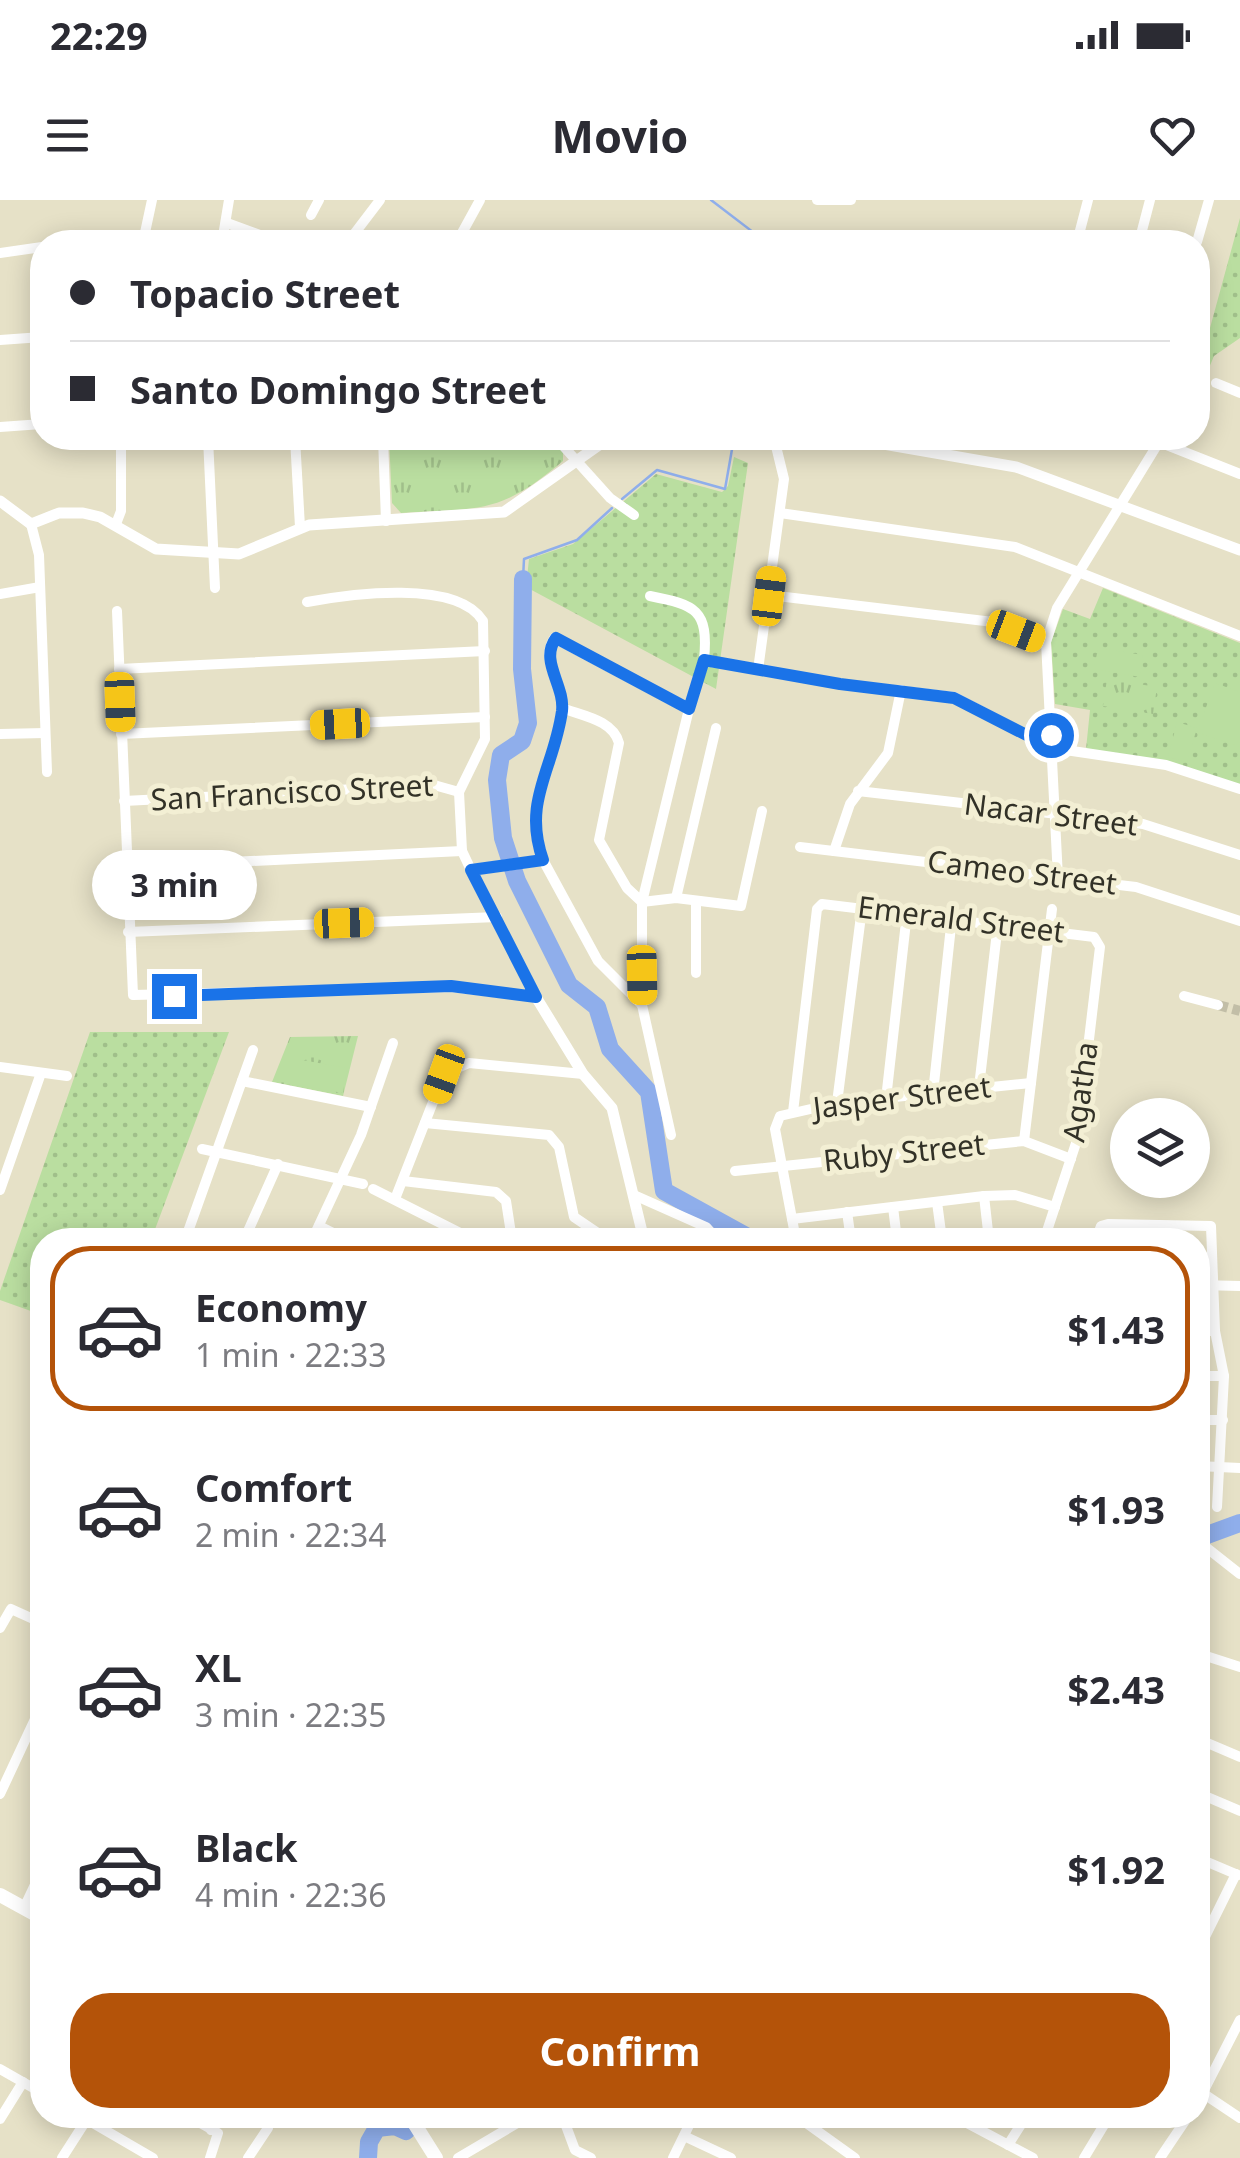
<!DOCTYPE html>
<html lang="en">
<head>
<meta charset="utf-8">
<style>
	:root { --surface:#fff; --page:#f2f2f3; --text:#2b2b33; --muted:#7c7c81; --line:#e1e1e2; --accent:#b45309 }
	body { margin:0; font-family:"Noto Sans",sans-serif; background:var(--page); color:var(--text); height:100vh; display:flex; flex-direction:column; font-size:38px; white-space:nowrap }
	* { box-sizing:border-box; margin:0 }
	p { font-size:32px; color:var(--muted) }
	.icon { flex:none; width:55px; height:55px; fill:none; stroke:currentColor; stroke-width:2; stroke-linecap:round; stroke-linejoin:round }
	.map { position:relative; flex:1; overflow:hidden }
	.panel { position:absolute; left:30px; top:1028px; width:1180px; height:900px; display:flex; flex-direction:column; background:var(--surface); border-radius:40px; box-shadow:0 5px 25px #0003 }
	.panel>* { flex:none }
	.banner { position:absolute; left:30px; top:30px; width:1180px; height:220px; border-radius:40px; box-shadow:0 5px 25px #0003; display:grid; align-content:center; height:220px; padding:0 40px; background:var(--surface) }
	.fabs { position:absolute; left:1110px; top:898px; display:grid; gap:20px }
	.fabs a { display:grid; place-items:center; width:100px; height:100px; border-radius:50%; background:var(--surface); box-shadow:0 5px 25px #0003; font-size:50px }
	.end { position:absolute; width:45px; height:45px; margin:-22px; border:12px solid #1a73e8; background:#fff; box-shadow:0 0 0 5px #fff }
	.from { border-radius:50% }
	.bubble { position:absolute; height:70px; border-radius:35px; background:var(--surface); box-shadow:0 5px 25px #0003; font-size:32px; font-weight:700; line-height:70px; text-align:center }
	.car { position:absolute; width:30px; height:60px; margin:-30px -15px; border-radius:12px; box-shadow:0 0 8px 2px #0007; background:linear-gradient(#f5c518 24%,#345 0 40%,#f5c518 0 76%,#345 0 86%,#f5c518 0) }
	.banner b { display:flex; align-items:center; gap:35px; height:95px; font-size:38px }
	.banner b+b { border-top:2px solid var(--line) }
	.banner i { width:25px; height:25px; background:var(--text) }
	ul { padding:18px 0 0; list-style:none }
	li { display:flex; align-items:center; gap:30px; height:165px; margin:0 20px 15px; padding:0 20px; border:5px solid transparent; border-radius:40px }
	li div { flex:1 }
	li b { display:block; font-size:38px }
	li em { font-style:normal; font-weight:700 }
	li.selected { border-color:var(--accent) }
	li>.icon { width:90px; height:90px; stroke-width:1.5 }
	.action { display:flex; gap:20px; margin-top:auto; padding:20px 40px }
	.action a { flex:1; height:115px; border-radius:40px; background:var(--accent); color:#fff; font-size:40px; font-weight:700; line-height:115px; text-align:center }
	.status { display:flex; justify-content:space-between; align-items:center; height:70px; padding:0 50px; background:var(--surface); direction:ltr }
	.status svg { height:28px; fill:currentColor }
	header { display:flex; justify-content:space-between; align-items:center; height:130px; padding:0 40px; background:var(--surface); font-size:45px; font-weight:700 }
	.map>svg:first-child { display:block }
	.grass { fill:url(#grass-dots) }
	.park { fill:url(#park-tufts) }
	.garden { fill:#badea0 }
	.lines { fill:none; stroke-linecap:round; stroke-linejoin:round }
	.stream { stroke:#8faeeb; stroke-width:2.5 }
	.river { stroke:#8faeeb; stroke-width:18 }
	.minor-tunnel { stroke:#c2bea7; stroke-width:10; stroke-dasharray:10 5; stroke-linecap:butt }
	.minor { stroke:#fff; stroke-width:10 }
	.tertiary { stroke:#fff; stroke-width:11 }
	.secondary { stroke:#fff; stroke-width:14 }
	.route { stroke:#1a73e8; stroke-width:12 }
	.labels { text-anchor:middle; stroke-width:10; stroke-linejoin:round; paint-order:stroke }
	.street-label { font-size:30px; fill:#323127; stroke:#f3efd4 }
</style>
</head>
<body>
<div class="status"><b>22:29</b><svg viewBox="0 0 49 12"><path d="M0 12V9h3v3zM5 12V6h3v6zM10 12V3h3v9zM15 12V0h3v12zM26 1h20v11H26zM47 4h2v5h-2z"/></svg></div>
<header><svg class="icon" aria-label="menu" viewBox="0 0 24 24"><path d="M4 6h16M4 12h16M4 18h16"/></svg>Movio<svg class="icon" aria-label="heart" viewBox="0 0 24 24"><path d="M12 20l-8-8c-3-5 5-10 8-4 3-6 11-1 8 4z"/></svg></header>
<div class="map">
<svg width="1240" height="1958" viewBox="0 0 1240 1958">
	<defs>
		<pattern id="grass-dots" width="8" height="8" patternUnits="userSpaceOnUse" patternTransform="scale(2.5)"><rect width="8" height="8" fill="#badea0"/><path d="M2 2h.1M6 6h.1" fill="none" stroke="#a0bf8a" stroke-width="1.8" stroke-linecap="round"/></pattern>
		<pattern id="park-tufts" width="24" height="20" patternUnits="userSpaceOnUse" patternTransform="scale(2.5)"><rect width="24" height="20" fill="#badea0"/><path d="M3 7l-1-3M5 7V3M7 7l1-3M15 17l-1-3M17 17v-4M19 17l1-3" fill="none" stroke="#a0bf8a"/></pattern>
	</defs>
	<rect width="100%" height="100%" fill="#e6e1c7"/>
	<!-- grass -->
	<g class="grass">
		<path d="M 1240,18 L 1240,138 L 1214,156 L 1206,175 L 1198,172 Z"/>
		<path d="M 734,257 L 748,263 L 716,489 L 526,387 L 529,359 L 573,344 L 656,274 L 722,292 L 728,286 Z"/>
		<path d="M 1103,388 L 1240,443 L 1240,585 L 1086,549 L 1090,510 L 1055,504 L 1051,442 L 1063,409 L 1090,419 Z"/>
		<path d="M 90,832 L 229,832 L 151,1040 L 42,1040 L 42,1115 L 0,1100 L 0,1091 Z"/>
	</g>
	<!-- park -->
	<g class="park">
		<path d="M 389,238 L 546,238 L 563,252 L 563,261 C 499,315 481,308 401,313 L 392,303 Z"/>
		<path d="M 1107,479 L 1157,487 L 1153,514 L 1103,506 Z"/>
		<path d="M 358,836 L 343,896 L 272,882 L 290,837 Z"/>
	</g>
	<!-- garden -->
	<g class="garden">
		<path d="M 1098,448 L 1143,455 L 1140,477 L 1094,469 Z"/>
		<path d="M 1215,483 L 1240,492 L 1240,547 L 1197,532 Z"/>
		<path d="M 1177,522 L 1197,528 L 1187,562 L 1168,557 Z"/>
		<path d="M 302,860 L 347,868 L 343,893 L 297,885 Z"/>
	</g>
	<g class="lines">
		<!-- stream -->
		<g class="stream">
			<path d="M 711,0 L 766,42"/>
			<path d="M 622,299 L 657,270 L 725,289 L 734,238"/>
			<path d="M 523,379 L 524,359 L 577,340 L 612,308"/>
		</g>
		<!-- river -->
		<g class="river">
			<path d="M 523,379 L 522,469 L 528,523 L 522,541 L 501,555 L 497,580 L 503,638 L 517,681 L 569,785 L 597,807 L 610,849 L 649,892 L 664,991 L 753,1040"/>
			<path d="M 1198,1330 L 1207,1335 L 1240,1323"/>
			<path d="M 368,1958 L 369,1942 L 377,1928 L 395,1926 L 406,1931 L 423,1915"/>
		</g>
		<!-- minor-tunnel -->
		<path class="minor-tunnel" d="M 1218,805 L 1240,811"/>
		<!-- minor -->
		<g class="minor">
			<path d="M 817,0 L 851,0"/>
			<path d="M 311,15 L 319,0"/>
			<path d="M 227,23 L 279,42"/>
			<path d="M 143,42 L 152,0"/>
			<path d="M 222,42 L 229,0"/>
			<path d="M 348,42 L 380,0"/>
			<path d="M 457,42 L 480,0"/>
			<path d="M 1077,42 L 1088,0"/>
			<path d="M 1139,42 L 1150,0"/>
			<path d="M 1197,42 L 1209,0"/>
			<path d="M 0,53 L 42,47"/>
			<path d="M 0,140 L 42,137"/>
			<path d="M 1216,183 L 1240,193"/>
			<path d="M 0,227 L 42,224"/>
			<path d="M 208,238 L 215,388"/>
			<path d="M 295,238 L 300,327"/>
			<path d="M 383,238 L 386,321"/>
			<path d="M 556,238 L 610,298 L 634,315"/>
			<path d="M 1149,238 L 1240,274"/>
			<path d="M 932,250 L 940,238"/>
			<path d="M 780,313 L 1015,347 L 1240,436"/>
			<path d="M 31,324 L 39,355 L 47,572"/>
			<path d="M 116,324 L 121,311 L 121,238"/>
			<path d="M 0,394 L 40,387"/>
			<path d="M 769,395 L 993,422 L 1046,442"/>
			<path d="M 650,396 C 695,405 709,409 704,460"/>
			<path d="M 307,402 C 350,394 457,379 483,421 L 485,539 L 459,592 L 462,651 L 471,670"/>
			<path d="M 117,411 L 133,795 L 451,787 L 536,797"/>
			<path d="M 714,462 L 840,484 L 954,497 L 1052,548 L 1166,565 L 1240,589"/>
			<path d="M 119,469 L 485,451"/>
			<path d="M 758,470 L 784,279 L 774,238"/>
			<path d="M 562,508 C 583,516 613,520 619,543 L 599,640 L 627,688 L 642,702 L 676,698 L 741,706 L 762,611"/>
			<path d="M 0,534 L 45,533"/>
			<path d="M 121,534 L 485,517"/>
			<path d="M 858,591 L 1143,624 L 1240,655"/>
			<path d="M 124,601 L 434,585 L 459,592"/>
			<path d="M 800,647 L 1136,687 L 1240,721"/>
			<path d="M 834,651 L 850,604 L 888,553 L 901,490"/>
			<path d="M 543,660 L 598,761 L 642,805"/>
			<path d="M 126,667 L 462,651"/>
			<path d="M 1058,678 L 1046,442 L 1057,408 L 1159,242"/>
			<path d="M 676,698 L 716,528"/>
			<path d="M 696,701 L 696,773"/>
			<path d="M 128,732 L 497,717"/>
			<path d="M 1184,796 L 1218,805"/>
			<path d="M 0,867 L 67,876"/>
			<path d="M 242,881 L 371,907"/>
			<path d="M 979,887 L 998,723"/>
			<path d="M 933,893 L 952,717"/>
			<path d="M 886,899 L 907,713"/>
			<path d="M 837,903 L 862,708"/>
			<path d="M 793,912 L 817,709 L 822,704 L 1094,737 L 1100,747 L 1077,940 L 1044,1040"/>
			<path d="M 425,923 L 549,935 L 559,947 L 574,1017 L 608,1040"/>
			<path d="M 671,935 L 642,805 L 642,702 L 689,509"/>
			<path d="M 1024,941 L 1052,709"/>
			<path d="M 202,949 L 363,984"/>
			<path d="M 735,971 L 1024,941 L 1071,959"/>
			<path d="M 403,981 L 496,992 L 506,1001 L 512,1040"/>
			<path d="M 373,989 L 474,1040"/>
			<path d="M 0,990 L 41,873"/>
			<path d="M 634,995 L 706,1027 L 718,1040"/>
			<path d="M 984,996 L 989,1040"/>
			<path d="M 395,999 L 444,874 L 469,863 L 583,874"/>
			<path d="M 937,1002 L 942,1040"/>
			<path d="M 893,1007 L 897,1040"/>
			<path d="M 847,1012 L 851,1040"/>
			<path d="M 792,1019 L 984,996 L 1015,995 L 1055,1007"/>
			<path d="M 319,1026 L 339,1036"/>
			<path d="M 185,1040 L 253,850"/>
			<path d="M 244,1040 L 278,964"/>
			<path d="M 312,1040 L 361,935 L 393,843"/>
			<path d="M 796,1040 L 775,929 L 780,916 L 837,903 L 1031,883"/>
			<path d="M 1096,1040 L 1101,1026 L 1108,1024 L 1211,1026 L 1215,1131 L 1224,1176 L 1217,1307"/>
			<path d="M 1198,1085 L 1240,1086"/>
			<path d="M 1198,1131 L 1215,1131"/>
			<path d="M 1198,1176 L 1224,1176"/>
			<path d="M 1198,1220 L 1223,1220"/>
			<path d="M 1198,1266 L 1240,1268"/>
			<path d="M 1198,1341 L 1240,1374"/>
			<path d="M 0,1428 L 11,1409 L 42,1423"/>
			<path d="M 1198,1447 L 1206,1456 L 1240,1467"/>
			<path d="M 1198,1539 L 1240,1557"/>
			<path d="M 1198,1593 L 1240,1611"/>
			<path d="M 0,1594 L 42,1504"/>
			<path d="M 1198,1658 L 1238,1675"/>
			<path d="M 24,1708 L 42,1670"/>
			<path d="M 1198,1751 L 1236,1674"/>
			<path d="M 0,1869 L 42,1893"/>
			<path d="M 1198,1890 L 1240,1918"/>
			<path d="M 1198,1902 L 1240,1820"/>
			<path d="M 79,1915 L 153,1958"/>
			<path d="M 186,1915 L 218,1933 L 210,1958"/>
			<path d="M 562,1915 L 575,1950 L 591,1958"/>
			<path d="M 795,1915 L 855,1958"/>
			<path d="M 952,1915 L 1033,1958"/>
			<path d="M 0,1919 L 23,1882"/>
			<path d="M 211,1930 L 219,1915"/>
			<path d="M 684,1936 L 731,1958"/>
			<path d="M 1008,1945 L 1027,1915"/>
			<path d="M 62,1958 L 87,1919"/>
			<path d="M 248,1958 L 268,1928"/>
			<path d="M 458,1958 L 531,1915"/>
			<path d="M 673,1958 L 694,1915"/>
			<path d="M 1084,1958 L 1110,1915"/>
			<path d="M 1160,1958 L 1189,1915"/>
		</g>
		<!-- tertiary -->
		<g class="tertiary">
			<path d="M 849,238 L 1016,267 L 1240,350"/>
			<path d="M 0,301 L 31,324 L 59,313 L 83,313 L 100,317 L 156,349 L 239,354 L 309,325 L 504,312 L 599,245 L 617,238"/>
			<path d="M 644,1040 L 612,908 L 583,874 L 536,797 L 471,670 L 543,660 C 522,601 554,569 562,511 C 565,485 539,461 555,438 L 689,509 L 704,460 L 714,462"/>
		</g>
		<!-- secondary -->
		<g class="secondary">
			<path d="M 0,1695 L 42,1718"/>
			<path d="M 409,1915 L 436,1958"/>
		</g>
	</g>
	<g class="lines">
		<!-- route -->
		<path class="route" d="M 174,796 L 451,786 L 536,797 L 471,670 L 543,660 C 522,601 554,569 562,511 C 565,485 539,461 556,438 L 689,509 L 704,460 L 840,484 L 954,498 L 1052,548 L 1051,535"/>
	</g>
	<g class="labels">
		<!-- street labels -->
		<g class="street-label">
			<text transform="translate(292 593) rotate(-3)" y="10">San Francisco Street</text>
			<text transform="translate(1051 615) rotate(7)" y="10">Nacar Street</text>
			<text transform="translate(1022 673) rotate(7)" y="10">Cameo Street</text>
			<text transform="translate(961 720) rotate(7)" y="10">Emerald Street</text>
			<text transform="translate(1081 892) rotate(-82)" y="10">Agatha</text>
			<text transform="translate(902 898) rotate(-7)" y="10">Jasper Street</text>
			<text transform="translate(904 953) rotate(-6)" y="10">Ruby Street</text>
		</g>
	</g>
</svg>
<div class="fabs">
<a><svg class="icon" aria-label="layers" viewBox="0 0 24 24"><path d="M12 4l9 5-9 5-9-5zM3 14l9 5 9-5"/></svg></a>
</div>
<i class="end from" style="left:1051px;top:535px"></i>
<i class="end" style="left:174px;top:796px"></i>
<div class="bubble" style="left:92px;top:650px;width:165px">3 min</div>
<i class="car" style="left:769px;top:396px;rotate:7deg"></i>
<i class="car" style="left:1016px;top:431px;rotate:111deg"></i>
<i class="car" style="left:120px;top:502px;rotate:178deg"></i>
<i class="car" style="left:340px;top:524px;rotate:267deg"></i>
<i class="car" style="left:344px;top:723px;rotate:88deg"></i>
<i class="car" style="left:642px;top:775px;rotate:179deg"></i>
<i class="car" style="left:444px;top:874px;rotate:200deg"></i>
<div class="banner">
<b><i class="from"></i>Topacio Street</b>
<b><i></i>Santo Domingo Street</b>
</div>
<section class="panel">
<ul>
<li class="selected"><svg class="icon" aria-label="car" viewBox="0 0 24 24"><path d="M5 17H2v-5l4-1 3-4h7l3 4 3 1v5h-3M9 17h6M6 11h13"/><circle cx="7" cy="17" r="2"/><circle cx="17" cy="17" r="2"/></svg><div><b>Economy</b><p>1 min · 22:33</p></div><em>$1.43</em></li>
<li><svg class="icon" aria-label="car" viewBox="0 0 24 24"><path d="M5 17H2v-5l4-1 3-4h7l3 4 3 1v5h-3M9 17h6M6 11h13"/><circle cx="7" cy="17" r="2"/><circle cx="17" cy="17" r="2"/></svg><div><b>Comfort</b><p>2 min · 22:34</p></div><em>$1.93</em></li>
<li><svg class="icon" aria-label="car" viewBox="0 0 24 24"><path d="M5 17H2v-5l4-1 3-4h7l3 4 3 1v5h-3M9 17h6M6 11h13"/><circle cx="7" cy="17" r="2"/><circle cx="17" cy="17" r="2"/></svg><div><b>XL</b><p>3 min · 22:35</p></div><em>$2.43</em></li>
<li><svg class="icon" aria-label="car" viewBox="0 0 24 24"><path d="M5 17H2v-5l4-1 3-4h7l3 4 3 1v5h-3M9 17h6M6 11h13"/><circle cx="7" cy="17" r="2"/><circle cx="17" cy="17" r="2"/></svg><div><b>Black</b><p>4 min · 22:36</p></div><em>$1.92</em></li>
</ul>
<div class="action"><a>Confirm</a></div>
</section>
</div>
</body>
</html>
